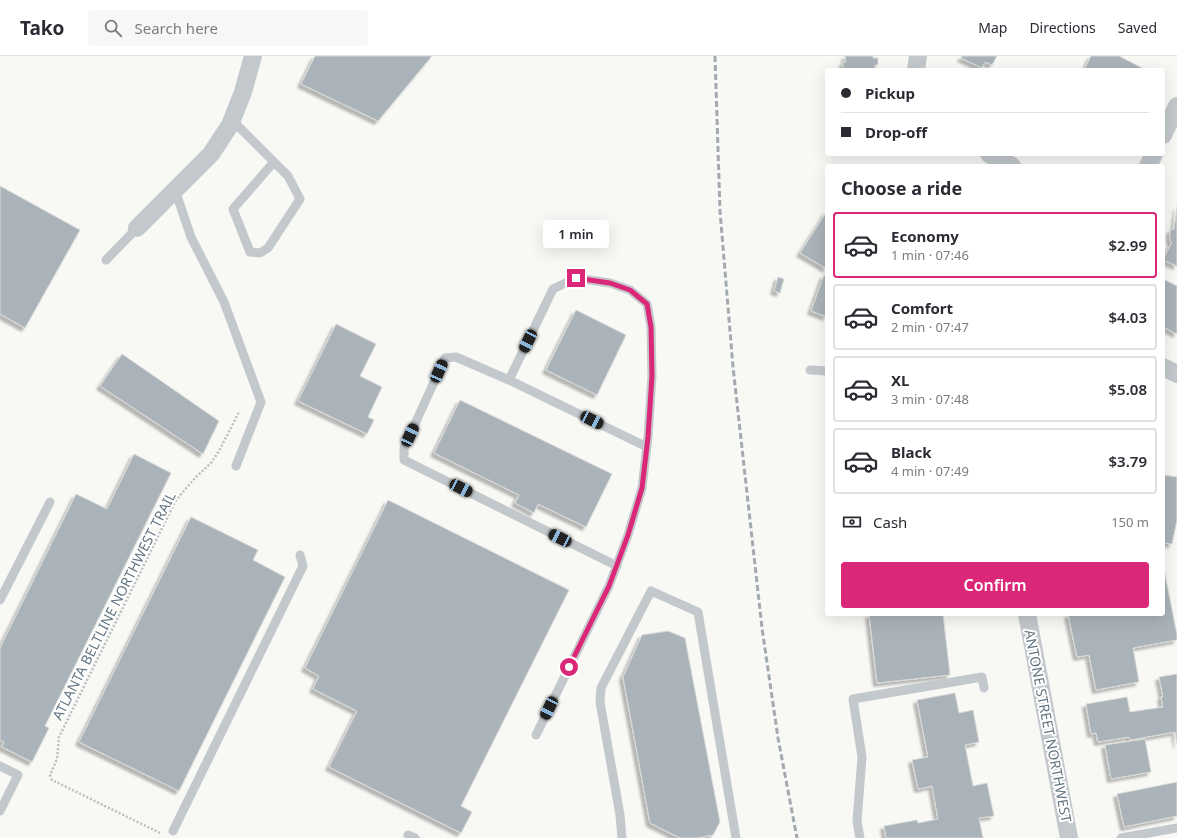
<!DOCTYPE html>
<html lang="en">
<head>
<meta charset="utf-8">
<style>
	:root { --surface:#fff; --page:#f7f7f7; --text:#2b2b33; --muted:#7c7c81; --line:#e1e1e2; --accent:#db2777 }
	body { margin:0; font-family:"Noto Sans",sans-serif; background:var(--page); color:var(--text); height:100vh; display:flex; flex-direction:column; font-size:15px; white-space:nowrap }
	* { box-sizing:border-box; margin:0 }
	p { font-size:13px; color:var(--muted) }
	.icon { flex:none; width:22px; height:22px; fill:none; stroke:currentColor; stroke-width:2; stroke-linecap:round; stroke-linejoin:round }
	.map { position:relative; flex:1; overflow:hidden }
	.side { position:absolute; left:825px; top:108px; width:340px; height:452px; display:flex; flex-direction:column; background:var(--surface); border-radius:4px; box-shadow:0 4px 16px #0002 }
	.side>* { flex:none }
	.guide { position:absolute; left:825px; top:12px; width:340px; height:88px; border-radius:4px; box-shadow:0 4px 16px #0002; display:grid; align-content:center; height:88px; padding:0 16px; background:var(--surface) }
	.end { position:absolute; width:18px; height:18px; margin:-9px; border:5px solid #db2777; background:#fff; box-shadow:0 0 0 2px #fff }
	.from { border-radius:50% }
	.bubble { position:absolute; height:28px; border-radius:4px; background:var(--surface); box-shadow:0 4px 16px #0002; font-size:13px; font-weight:600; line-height:28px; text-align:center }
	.car { position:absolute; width:12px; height:24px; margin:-12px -6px; border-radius:5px; box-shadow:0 0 3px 1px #0007; background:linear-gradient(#222 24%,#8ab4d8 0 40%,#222 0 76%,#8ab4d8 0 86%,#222 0) }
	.guide b { display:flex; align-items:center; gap:14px; height:38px; font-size:15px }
	.guide b+b { border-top:1px solid var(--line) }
	.guide i { width:10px; height:10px; background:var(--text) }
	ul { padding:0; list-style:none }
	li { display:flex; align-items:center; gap:12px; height:66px; margin:0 8px 6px; padding:0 8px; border:2px solid var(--line); border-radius:4px }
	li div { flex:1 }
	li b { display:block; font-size:15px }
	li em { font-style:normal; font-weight:600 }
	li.active { border-color:var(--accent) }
	li>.icon { width:36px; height:36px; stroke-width:1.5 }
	h2 { padding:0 16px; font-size:18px; line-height:48px }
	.pay { display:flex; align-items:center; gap:10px; height:44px; padding:0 16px; font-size:15px }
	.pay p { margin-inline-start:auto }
	.cta { display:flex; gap:8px; margin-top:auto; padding:8px 16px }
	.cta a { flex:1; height:46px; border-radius:4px; background:var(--accent); color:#fff; font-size:16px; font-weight:600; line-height:46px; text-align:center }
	header { display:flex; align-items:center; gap:24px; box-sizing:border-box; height:56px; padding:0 20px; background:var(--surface); border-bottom:1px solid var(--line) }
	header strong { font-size:19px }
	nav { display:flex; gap:22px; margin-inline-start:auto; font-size:14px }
	.search { width:280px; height:36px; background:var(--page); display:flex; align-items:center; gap:10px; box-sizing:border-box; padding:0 14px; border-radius:4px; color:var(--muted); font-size:15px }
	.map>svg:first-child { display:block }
	.building { fill:#aab3b9; stroke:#dadad8; filter:url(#shadow) }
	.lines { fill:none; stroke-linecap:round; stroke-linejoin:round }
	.path { stroke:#bbbfc1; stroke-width:2.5; stroke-dasharray:2 2; stroke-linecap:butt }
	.lane { stroke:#c3c8cc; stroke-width:9 }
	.street { stroke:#c3c8cc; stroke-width:18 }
	.rail { stroke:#a2aab0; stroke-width:3; stroke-dasharray:6 3; stroke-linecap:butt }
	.route { stroke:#db2777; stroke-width:5 }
	.labels { text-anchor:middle; stroke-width:4; stroke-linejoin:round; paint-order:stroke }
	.street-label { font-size:14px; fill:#627582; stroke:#fff }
</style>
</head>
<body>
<header>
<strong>Tako</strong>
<div class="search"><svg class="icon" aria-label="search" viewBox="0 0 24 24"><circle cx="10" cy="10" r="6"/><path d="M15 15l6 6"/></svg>Search here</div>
<nav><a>Map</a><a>Directions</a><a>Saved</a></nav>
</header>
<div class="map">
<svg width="1177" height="782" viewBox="0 0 1177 782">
	<defs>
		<filter id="shadow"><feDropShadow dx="-3.5" dy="3.5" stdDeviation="1" flood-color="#0004"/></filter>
	</defs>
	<rect width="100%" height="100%" fill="#f8f8f5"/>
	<!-- building -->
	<g class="building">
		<path d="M 315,0 L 432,0 L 378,65 L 301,28 Z"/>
		<path d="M 845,0 L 873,0 L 873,2 L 878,2 L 878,9 L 875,9 L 875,14 L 843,14 L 843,6 L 846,6 Z"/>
		<path d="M 962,0 L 997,0 L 992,9 L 985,6 L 982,12 L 961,2 Z"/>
		<path d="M 1091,0 L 1119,0 L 1144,13 L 1089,14 L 1085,12 Z"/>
		<path d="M 0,130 L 80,174 L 25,272 L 0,258 Z"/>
		<path d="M 1177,151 L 1177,210 L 1163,204 L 1172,186 L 1170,185 L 1170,174 L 1174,173 Z"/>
		<path d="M 827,155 L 827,213 L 800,197 Z"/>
		<path d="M 824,219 L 827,220 L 827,261 L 811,255 Z"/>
		<path d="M 778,221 L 784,223 L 780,237 L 774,235 Z"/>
		<path d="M 1163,223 L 1177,230 L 1177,278 L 1163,271 Z"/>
		<path d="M 576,254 L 626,279 L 597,339 L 546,314 Z"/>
		<path d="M 336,268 L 376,288 L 360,320 L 382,331 L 368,361 L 374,364 L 367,378 L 298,345 Z"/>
		<path d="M 122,298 L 219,365 L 203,398 L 100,330 Z"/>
		<path d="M 460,344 L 612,418 L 586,471 L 538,448 L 534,457 L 515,447 L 519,439 L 434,397 Z"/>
		<path d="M 134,398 L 171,417 L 45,670 L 49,672 L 32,706 L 2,691 L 4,686 L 0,684 L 0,592 L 76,438 L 107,453 Z"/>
		<path d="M 1163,419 L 1177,421 L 1177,464 L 1172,488 L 1163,487 Z"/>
		<path d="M 388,444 L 569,534 L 461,750 L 472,756 L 461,777 L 329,711 L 357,655 L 313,633 L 319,620 L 305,612 Z"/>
		<path d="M 191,461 L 258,494 L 253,504 L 285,521 L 179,735 L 79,686 Z"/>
		<path d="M 1163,508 L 1177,579 L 1177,584 L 1133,592 L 1139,626 L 1096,634 L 1089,599 L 1077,601 L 1068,558 L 1163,558 Z"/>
		<path d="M 869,558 L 943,558 L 950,619 L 877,627 Z"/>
		<path d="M 668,575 L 685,582 L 720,766 L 713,779 L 697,782 L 680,782 L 650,767 L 623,621 L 642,579 Z"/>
		<path d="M 1177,618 L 1177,688 L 1175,676 L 1130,684 L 1129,681 L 1098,686 L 1096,677 L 1091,678 L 1086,648 L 1127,641 L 1130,656 L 1163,651 L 1161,641 L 1163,641 L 1159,621 Z"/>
		<path d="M 955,637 L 959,657 L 973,654 L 979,686 L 965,689 L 973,730 L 987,727 L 994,760 L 979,762 L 983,782 L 886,782 L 884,770 L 917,764 L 918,767 L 938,763 L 932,730 L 918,733 L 912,704 L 928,701 L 917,644 Z"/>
		<path d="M 1145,683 L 1151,716 L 1111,723 L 1105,689 Z"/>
		<path d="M 1177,726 L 1177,760 L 1124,771 L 1117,738 Z"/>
	</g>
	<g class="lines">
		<!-- path -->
		<path class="path" d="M 160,777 L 52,724 L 50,719 L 57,703 L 59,681 L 176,444 L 195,422 L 211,407 L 219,395 L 239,356"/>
		<!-- lane -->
		<g class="lane">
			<path d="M 232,64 L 288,120 L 300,143 L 268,192 L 260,197 L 250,196 L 233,153 L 273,107"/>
			<path d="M 175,134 L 191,181 L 224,246 L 261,346 L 236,410"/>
			<path d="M 106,204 L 137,172"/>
			<path d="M 810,314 L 827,315"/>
			<path d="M 509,324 L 456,301 L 445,302 L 404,392 L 404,404 L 617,510"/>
			<path d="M 0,544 L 50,446"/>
			<path d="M 536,679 L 609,530 L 628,479 L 642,432 L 648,381 L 652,320 L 651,271 L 647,248 L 630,234 L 610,227 L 576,222 L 553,233 L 509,324 L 647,391"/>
			<path d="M 0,710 L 18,719 L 0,755"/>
			<path d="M 173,775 L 303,510 L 300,499"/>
			<path d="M 408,779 L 415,782"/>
			<path d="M 622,782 L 620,759 L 600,646 L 601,632 L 651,535 L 698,556 L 736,782"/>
			<path d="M 860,782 L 857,765 L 862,701 L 853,643 L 982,621 L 984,632"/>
			<path d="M 1121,782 L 1177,772"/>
		</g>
		<!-- street -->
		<g class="street">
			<path d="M 916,14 L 918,0"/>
			<path d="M 1163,79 L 1177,50"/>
			<path d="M 989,98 L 1012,110"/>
			<path d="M 1148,110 L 1154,98"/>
			<path d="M 137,172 L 211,98 L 230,69 L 243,36 L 253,0"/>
			<path d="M 1163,311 L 1177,318"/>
			<path d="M 1027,558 L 1069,782"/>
		</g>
		<!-- rail -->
		<path class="rail" d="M 715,0 L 720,155 L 733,311 L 762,572 L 778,682 L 797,782"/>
	</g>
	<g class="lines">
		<!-- route -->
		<path class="route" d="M 569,611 L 609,530 L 628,479 L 642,432 L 648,381 L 652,320 L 651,271 L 647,248 L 630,234 L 610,227 L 576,222"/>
	</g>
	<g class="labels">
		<!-- street labels -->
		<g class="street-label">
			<text transform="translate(114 550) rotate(-63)" y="5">ATLANTA BELTLINE NORTHWEST TRAIL</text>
			<text transform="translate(1048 670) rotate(79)" y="5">ANTONE STREET NORTHWEST</text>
		</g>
	</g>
</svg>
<i class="end from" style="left:569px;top:611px"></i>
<i class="end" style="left:576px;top:222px"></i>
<div class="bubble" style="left:543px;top:164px;width:66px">1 min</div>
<i class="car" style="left:528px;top:285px;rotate:206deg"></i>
<i class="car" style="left:439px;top:315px;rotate:24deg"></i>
<i class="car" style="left:592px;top:364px;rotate:116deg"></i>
<i class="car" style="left:410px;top:379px;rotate:25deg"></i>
<i class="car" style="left:461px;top:432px;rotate:117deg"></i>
<i class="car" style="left:560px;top:482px;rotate:297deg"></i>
<i class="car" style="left:549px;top:652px;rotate:206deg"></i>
<div class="guide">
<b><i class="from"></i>Pickup</b>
<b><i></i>Drop-off</b>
</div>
<section class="side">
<h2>Choose a ride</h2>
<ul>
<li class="active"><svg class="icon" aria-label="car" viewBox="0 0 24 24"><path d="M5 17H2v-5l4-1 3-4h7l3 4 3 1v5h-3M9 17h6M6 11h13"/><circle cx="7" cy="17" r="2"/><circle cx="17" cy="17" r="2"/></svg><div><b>Economy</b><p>1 min · 07:46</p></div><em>$2.99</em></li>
<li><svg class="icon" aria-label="car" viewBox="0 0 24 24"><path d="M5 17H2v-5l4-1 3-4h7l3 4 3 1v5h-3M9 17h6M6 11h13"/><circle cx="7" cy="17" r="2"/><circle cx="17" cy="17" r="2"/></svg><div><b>Comfort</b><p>2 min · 07:47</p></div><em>$4.03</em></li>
<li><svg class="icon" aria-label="car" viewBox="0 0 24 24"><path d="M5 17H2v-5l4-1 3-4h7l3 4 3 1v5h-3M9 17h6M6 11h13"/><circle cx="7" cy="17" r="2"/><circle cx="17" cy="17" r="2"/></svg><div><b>XL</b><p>3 min · 07:48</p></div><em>$5.08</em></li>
<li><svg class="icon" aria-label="car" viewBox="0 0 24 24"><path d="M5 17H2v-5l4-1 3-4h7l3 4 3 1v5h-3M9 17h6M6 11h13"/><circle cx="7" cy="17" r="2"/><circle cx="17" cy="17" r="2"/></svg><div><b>Black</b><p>4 min · 07:49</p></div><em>$3.79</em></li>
</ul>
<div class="pay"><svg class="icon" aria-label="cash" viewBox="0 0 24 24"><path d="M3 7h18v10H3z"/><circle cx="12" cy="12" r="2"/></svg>Cash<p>150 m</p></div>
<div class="cta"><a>Confirm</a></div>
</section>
</div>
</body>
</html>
